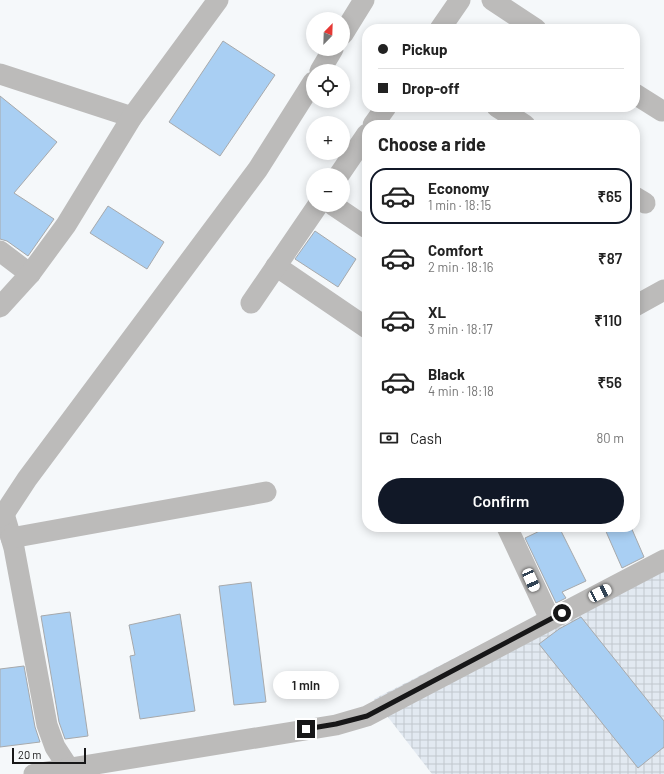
<!DOCTYPE html>
<html lang="en">
<head>
<meta charset="utf-8">
<style>
	:root { --surface:#fff; --page:#f2f2f2; --text:#222; --muted:#767676; --line:#e0e0e0; --accent:#111827 }
	body { margin:0; font-family:Barlow,sans-serif; background:var(--page); color:var(--text); height:100vh; display:flex; flex-direction:column; font-size:15px; white-space:nowrap }
	* { box-sizing:border-box; margin:0 }
	p { font-size:13px; color:var(--muted) }
	.icon { flex:none; width:22px; height:22px; fill:none; stroke:currentColor; stroke-width:2; stroke-linecap:round; stroke-linejoin:round }
	.map { position:relative; flex:1; overflow:hidden }
	.drawer { position:absolute; left:362px; top:120px; width:278px; height:412px; display:flex; flex-direction:column; background:var(--surface); border-radius:16px; box-shadow:0 2px 10px #0003 }
	.drawer>* { flex:none }
	.guide { position:absolute; left:362px; top:24px; width:278px; height:88px; border-radius:16px; box-shadow:0 2px 10px #0003; display:grid; align-content:center; height:88px; padding:0 16px; background:var(--surface) }
	.needle { width:26px; rotate:23deg }
	.fabs { position:absolute; left:306px; top:12px; display:grid; gap:8px }
	.fabs a { display:grid; place-items:center; width:44px; height:44px; border-radius:50%; background:var(--surface); box-shadow:0 2px 10px #0003; font-size:20px }
	.scale { position:absolute; left:12px; bottom:10px; width:74px; box-sizing:border-box; padding-left:4px; border:2px solid #171718; border-top:0; font-size:11px; line-height:14px; white-space:nowrap; color:#171718; -webkit-text-stroke:3px #f5f8fa; paint-order:stroke }
	.end { position:absolute; width:18px; height:18px; margin:-9px; border:5px solid #171718; background:#fff; box-shadow:0 0 0 2px #fff }
	.from { border-radius:50% }
	.bubble { position:absolute; height:28px; border-radius:14px; background:var(--surface); box-shadow:0 2px 10px #0003; font-size:13px; font-weight:600; line-height:28px; text-align:center }
	.car { position:absolute; width:12px; height:24px; margin:-12px -6px; border-radius:5px; box-shadow:0 0 3px 1px #0007; background:linear-gradient(#fff 24%,#345 0 40%,#fff 0 76%,#345 0 86%,#fff 0) }
	.guide b { display:flex; align-items:center; gap:14px; height:38px; font-size:15px }
	.guide b+b { border-top:1px solid var(--line) }
	.guide i { width:10px; height:10px; background:var(--text) }
	ul { padding:0; list-style:none }
	li { display:flex; align-items:center; gap:12px; height:56px; margin:0 8px 6px; padding:0 8px; border:2px solid transparent; border-radius:16px }
	li div { flex:1 }
	li b { display:block; font-size:15px }
	li em { font-style:normal; font-weight:600 }
	li.selected { border-color:var(--accent) }
	li>.icon { width:36px; height:36px; stroke-width:1.5 }
	h2 { padding:0 16px; font-size:18px; line-height:48px }
	.pay { display:flex; align-items:center; gap:10px; height:44px; padding:0 16px; font-size:15px }
	.pay p { margin-inline-start:auto }
	.action { display:flex; gap:8px; margin-top:auto; padding:8px 16px }
	.action a { flex:1; height:46px; border-radius:24px; background:var(--accent); color:#fff; font-size:16px; font-weight:600; line-height:46px; text-align:center }
	.map>svg:first-child { display:block }
	.industrial { fill:url(#industrial-grid) }
	.building { fill:#a9cff3; stroke:#a7a9ab }
	.lines { fill:none; stroke-linecap:round; stroke-linejoin:round }
	.street { stroke:#bcbbba; stroke-width:21 }
	.route { stroke:#171718; stroke-width:5 }
</style>
</head>
<body>
<div class="map">
<svg width="664" height="774" viewBox="0 0 664 774">
	<defs>
		<pattern id="industrial-grid" width="8" height="8" patternUnits="userSpaceOnUse"><rect width="8" height="8" fill="#e2e9f1"/><path d="M0 4h8M4 0v8" fill="none" stroke="#c1c7ce"/></pattern>
	</defs>
	<rect width="100%" height="100%" fill="#f5f8fa"/>
	<!-- industrial -->
	<path class="industrial" d="M 664,552 L 664,774 L 432,774 L 374,699 Z"/>
	<!-- building -->
	<g class="building">
		<path d="M 223,41 L 275,75 L 220,156 L 169,122 Z"/>
		<path d="M 0,96 L 57,142 L 14,193 L 54,219 L 28,256 L 7,241 L 0,239 Z"/>
		<path d="M 108,206 L 164,242 L 147,269 L 90,233 Z"/>
		<path d="M 315,231 L 356,259 L 338,287 L 295,259 Z"/>
		<path d="M 548,527 L 559,527 L 586,581 L 562,592 L 566,598 L 556,603 L 525,538 Z"/>
		<path d="M 604,527 L 631,527 L 644,557 L 622,568 Z"/>
		<path d="M 251,582 L 266,702 L 234,705 L 219,586 Z"/>
		<path d="M 70,612 L 88,736 L 65,739 L 59,722 L 41,616 Z"/>
		<path d="M 180,614 L 195,711 L 140,719 L 130,656 L 135,655 L 129,625 Z"/>
		<path d="M 581,617 L 664,721 L 664,747 L 638,768 L 539,644 L 559,629 Z"/>
		<path d="M 24,666 L 35,727 L 40,742 L 0,747 L 0,669 Z"/>
	</g>
	<g class="lines">
		<!-- street -->
		<g class="street">
			<path d="M 492,0 L 536,29"/>
			<path d="M 440,29 L 460,0"/>
			<path d="M 343,34 L 364,0"/>
			<path d="M 320,71 L 333,49"/>
			<path d="M 0,74 L 132,117"/>
			<path d="M 635,94 L 662,111"/>
			<path d="M 497,107 L 525,125"/>
			<path d="M 373,125 L 386,107"/>
			<path d="M 339,175 L 367,134"/>
			<path d="M 635,197 L 645,203"/>
			<path d="M 333,205 L 367,228"/>
			<path d="M 0,251 L 30,274"/>
			<path d="M 276,266 L 367,328"/>
			<path d="M 251,303 L 318,205"/>
			<path d="M 635,306 L 664,290"/>
			<path d="M 0,307 L 30,274 L 66,225 L 132,117 L 218,0"/>
			<path d="M 4,514 L 14,548 L 47,725 L 55,747 L 68,767"/>
			<path d="M 0,517 L 4,514 L 27,479 L 258,169 L 313,82"/>
			<path d="M 507,527 L 550,619"/>
			<path d="M 11,538 L 266,492"/>
			<path d="M 34,774 L 336,725 L 367,716 L 664,560"/>
		</g>
	</g>
	<g class="lines">
		<!-- route -->
		<path class="route" d="M 306,729 L 336,724 L 367,716 L 562,613"/>
	</g>
</svg>
<div class="fabs">
<a><svg class="needle" viewBox="-14 -14 28 28"><path d="M0-13l5 13h-10z" fill="#e53935"/><path d="M0 13l5-13h-10z" fill="#767676"/></svg></a>
<a><svg class="icon" aria-label="locate" viewBox="0 0 24 24"><circle cx="12" cy="12" r="6"/><path d="M12 2v4M12 18v4M2 12h4M18 12h4"/></svg></a>
<a>+</a>
<a>−</a>
</div>
<div class="scale">20 m</div>
<i class="end from" style="left:562px;top:613px"></i>
<i class="end" style="left:306px;top:729px"></i>
<div class="bubble" style="left:273px;top:671px;width:66px">1 min</div>
<i class="car" style="left:531px;top:580px;rotate:156deg"></i>
<i class="car" style="left:600px;top:593px;rotate:63deg"></i>
<div class="guide">
<b><i class="from"></i>Pickup</b>
<b><i></i>Drop-off</b>
</div>
<section class="drawer">
<h2>Choose a ride</h2>
<ul>
<li class="selected"><svg class="icon" aria-label="car" viewBox="0 0 24 24"><path d="M5 17H2v-5l4-1 3-4h7l3 4 3 1v5h-3M9 17h6M6 11h13"/><circle cx="7" cy="17" r="2"/><circle cx="17" cy="17" r="2"/></svg><div><b>Economy</b><p>1 min · 18:15</p></div><em>₹65</em></li>
<li><svg class="icon" aria-label="car" viewBox="0 0 24 24"><path d="M5 17H2v-5l4-1 3-4h7l3 4 3 1v5h-3M9 17h6M6 11h13"/><circle cx="7" cy="17" r="2"/><circle cx="17" cy="17" r="2"/></svg><div><b>Comfort</b><p>2 min · 18:16</p></div><em>₹87</em></li>
<li><svg class="icon" aria-label="car" viewBox="0 0 24 24"><path d="M5 17H2v-5l4-1 3-4h7l3 4 3 1v5h-3M9 17h6M6 11h13"/><circle cx="7" cy="17" r="2"/><circle cx="17" cy="17" r="2"/></svg><div><b>XL</b><p>3 min · 18:17</p></div><em>₹110</em></li>
<li><svg class="icon" aria-label="car" viewBox="0 0 24 24"><path d="M5 17H2v-5l4-1 3-4h7l3 4 3 1v5h-3M9 17h6M6 11h13"/><circle cx="7" cy="17" r="2"/><circle cx="17" cy="17" r="2"/></svg><div><b>Black</b><p>4 min · 18:18</p></div><em>₹56</em></li>
</ul>
<div class="pay"><svg class="icon" aria-label="cash" viewBox="0 0 24 24"><path d="M3 7h18v10H3z"/><circle cx="12" cy="12" r="2"/></svg>Cash<p>80 m</p></div>
<div class="action"><a>Confirm</a></div>
</section>
</div>
</body>
</html>
